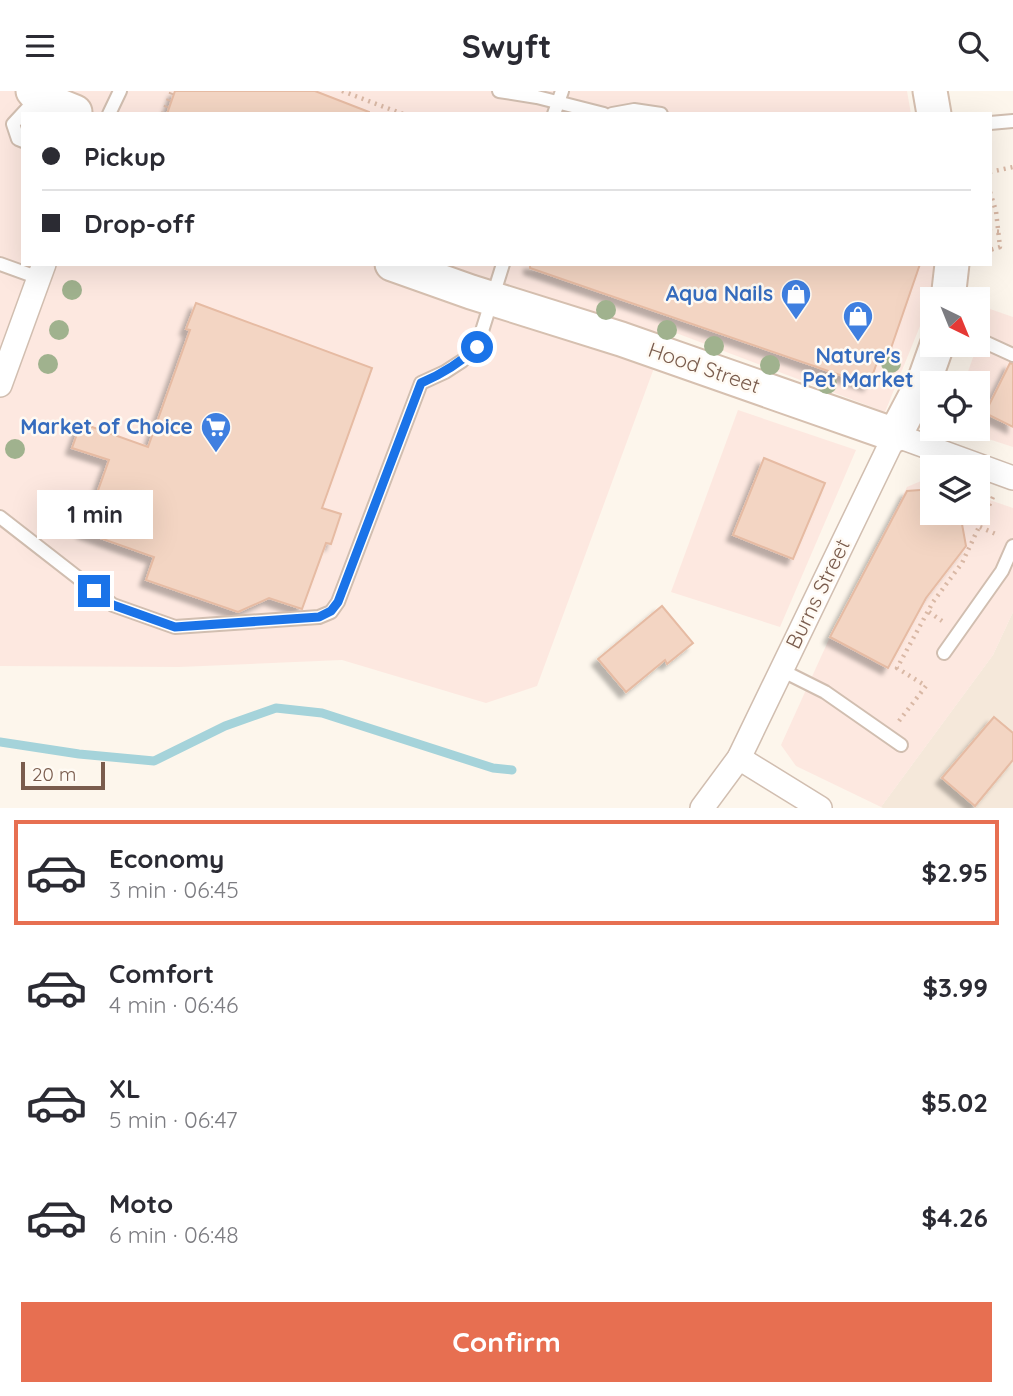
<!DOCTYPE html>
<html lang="en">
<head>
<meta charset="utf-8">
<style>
	:root { --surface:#fff; --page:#f7f7f7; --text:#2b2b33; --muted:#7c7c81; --line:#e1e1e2; --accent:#e76f51 }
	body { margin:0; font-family:Quicksand,sans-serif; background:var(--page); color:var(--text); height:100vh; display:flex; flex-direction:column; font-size:26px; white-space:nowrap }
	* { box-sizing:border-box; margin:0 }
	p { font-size:23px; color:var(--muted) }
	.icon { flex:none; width:38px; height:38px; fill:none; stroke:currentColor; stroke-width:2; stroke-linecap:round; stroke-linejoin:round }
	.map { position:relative; height:717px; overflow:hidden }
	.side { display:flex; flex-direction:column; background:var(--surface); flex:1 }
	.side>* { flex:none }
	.hud { position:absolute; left:21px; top:21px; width:971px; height:154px; border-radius:0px; box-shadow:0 7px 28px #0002; display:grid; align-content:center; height:154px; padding:0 21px; background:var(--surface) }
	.needle { width:46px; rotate:137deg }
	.fabs { position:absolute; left:920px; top:196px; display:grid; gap:14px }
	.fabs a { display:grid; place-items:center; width:70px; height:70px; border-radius:0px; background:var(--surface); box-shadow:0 7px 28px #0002; font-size:35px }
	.scale { position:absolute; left:21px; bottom:18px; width:84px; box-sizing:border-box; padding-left:7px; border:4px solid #7a5c4d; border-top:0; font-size:19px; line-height:24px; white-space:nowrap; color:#7a5c4d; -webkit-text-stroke:5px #fffaf3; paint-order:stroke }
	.end { position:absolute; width:32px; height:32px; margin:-16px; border:9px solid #1a73e8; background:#fff; box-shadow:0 0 0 4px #fff }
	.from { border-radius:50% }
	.bubble { position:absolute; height:49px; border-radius:0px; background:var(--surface); box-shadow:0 7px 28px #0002; font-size:23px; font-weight:700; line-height:49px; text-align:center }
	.hud b { display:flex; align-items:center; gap:24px; height:66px; font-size:26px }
	.hud b+b { border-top:2px solid var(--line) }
	.hud i { width:18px; height:18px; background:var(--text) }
	ul { padding:12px 0 0; list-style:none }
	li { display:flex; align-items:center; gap:21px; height:105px; margin:0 14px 10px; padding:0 7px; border:4px solid transparent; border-radius:0px }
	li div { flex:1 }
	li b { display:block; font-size:26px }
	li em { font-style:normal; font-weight:700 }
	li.on { border-color:var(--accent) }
	li>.icon { width:63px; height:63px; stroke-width:1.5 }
	.cta { display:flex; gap:14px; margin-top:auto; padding:14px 21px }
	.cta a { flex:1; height:80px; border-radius:0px; background:var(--accent); color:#fff; font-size:28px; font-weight:700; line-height:80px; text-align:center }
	header { display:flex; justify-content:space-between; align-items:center; height:91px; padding:0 21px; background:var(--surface); font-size:32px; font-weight:700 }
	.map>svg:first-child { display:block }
	.residential { fill:#f5e8da }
	.commercial { fill:#fde8e0 }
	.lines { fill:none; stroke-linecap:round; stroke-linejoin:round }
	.stream { stroke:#a5d3da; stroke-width:9 }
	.building { fill:#f3d5c3; stroke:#e6bba3; stroke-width:2; filter:url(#shadow) }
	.lane-casing { stroke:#d1beb0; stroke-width:16 }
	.street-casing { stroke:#d1beb0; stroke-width:26 }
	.secondary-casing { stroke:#d6c0b0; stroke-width:37 }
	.path { stroke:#d9b8a5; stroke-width:4.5; stroke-dasharray:2 5; stroke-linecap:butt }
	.lane { stroke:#fff; stroke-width:12 }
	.street { stroke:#fff; stroke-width:23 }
	.secondary { stroke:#fff; stroke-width:33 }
	.tree { fill:#a0b28e }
	.route { stroke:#1a73e8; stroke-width:9 }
	.labels { text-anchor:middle; stroke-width:5; stroke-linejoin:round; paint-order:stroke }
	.shop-label { font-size:21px; font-weight:bold; fill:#366cbe; stroke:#fffaf3; text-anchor:end }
	.street-label { font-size:21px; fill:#7a5c4d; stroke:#fffaf3 }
</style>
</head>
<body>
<header><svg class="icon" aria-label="menu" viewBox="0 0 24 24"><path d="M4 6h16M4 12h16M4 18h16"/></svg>Swyft<svg class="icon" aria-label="search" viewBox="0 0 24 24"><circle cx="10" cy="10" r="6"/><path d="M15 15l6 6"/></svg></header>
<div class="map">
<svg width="1013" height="717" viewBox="0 0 1013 717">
	<defs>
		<filter id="shadow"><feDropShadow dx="-6" dy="6" stdDeviation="2" flood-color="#0004"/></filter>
	</defs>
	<rect width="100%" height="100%" fill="#fdf6ec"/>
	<!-- residential -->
	<path class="residential" d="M 1013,521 L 1013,717 L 883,717 L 881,716 L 993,564 Z"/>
	<!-- commercial -->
	<g class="commercial">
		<path d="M 0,0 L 907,0 L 911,23 L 23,23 L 23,173 L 935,173 L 929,213 L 885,321 L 668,239 L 537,595 L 486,612 L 342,569 L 179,576 L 0,575 Z"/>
		<path d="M 990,218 L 1013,226 L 1013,356 L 958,338 L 978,338 L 978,292 L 964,292 Z"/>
		<path d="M 738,319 L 856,359 L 780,536 L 671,501 Z"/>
		<path d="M 928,387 L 933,388 L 933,422 L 978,422 L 978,405 L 1013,417 L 1013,521 L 993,564 L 881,716 L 796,675 L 781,654 L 830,546 L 907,396 Z"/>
	</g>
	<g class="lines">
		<!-- stream -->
		<path class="stream" d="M 0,651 L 79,663 L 154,670 L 225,635 L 276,617 L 322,622 L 493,677 L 512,679"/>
	</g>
	<!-- building -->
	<g class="building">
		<path d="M 175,0 L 315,0 L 369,21 L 369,23 L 167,23 Z"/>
		<path d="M 530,173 L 920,173 L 889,263 L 881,260 L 869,294 L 530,177 Z"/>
		<path d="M 196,212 L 372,277 L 322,417 L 341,423 L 331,453 L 326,452 L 302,518 L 269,507 L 238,521 L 146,489 L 154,466 L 83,441 L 109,369 L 72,357 L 81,332 L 148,356 L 190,239 L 186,238 Z"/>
		<path d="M 1010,272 L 1013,273 L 1013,336 L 985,322 Z"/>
		<path d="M 764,367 L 825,392 L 793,468 L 733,444 Z"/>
		<path d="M 933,398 L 933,422 L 960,422 L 966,455 L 926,507 L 888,577 L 830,546 L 907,400 Z"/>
		<path d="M 662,515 L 693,552 L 667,573 L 665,569 L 626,601 L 598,568 Z"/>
		<path d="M 994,626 L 1013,642 L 1013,669 L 975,715 L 942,687 Z"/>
	</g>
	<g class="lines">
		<!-- lane casing -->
		<g class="lane-casing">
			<g id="lane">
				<path d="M 499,0 L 537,6 L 604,23"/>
				<path d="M 109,23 L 120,0"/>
				<path d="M 554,23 L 562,0"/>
				<path d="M 612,23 L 634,19 L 661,23"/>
				<path d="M 990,32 L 1013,30"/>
				<path d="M 23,50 L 18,48 L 13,33 L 38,6"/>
				<path d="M 0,173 L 39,187"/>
				<path d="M 978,248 L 1013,264"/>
				<path d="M 0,426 L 113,514 L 175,536 L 319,526 L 331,521 L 338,511 L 421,292 L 445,281 L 462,270 L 477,256 L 503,173"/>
				<path d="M 944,562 L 1002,480 L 1013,455"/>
				<path d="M 781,579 L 825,601 L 901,654"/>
			</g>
		</g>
		<!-- street casing -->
		<g class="street-casing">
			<g id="street">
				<path d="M 0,294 L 44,173"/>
				<path d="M 739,667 L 820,717"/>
				<path d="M 702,717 L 739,667 L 895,344 L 1013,387"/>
			</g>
		</g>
		<!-- secondary casing -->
		<g class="secondary-casing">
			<g id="secondary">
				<path d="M 33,0 L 38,6 L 75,21"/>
				<path d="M 930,0 L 934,23"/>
				<path d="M 392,173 L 471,201 L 621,248 L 895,344 L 926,285 L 937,254"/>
				<path d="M 948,208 L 952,173"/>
			</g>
		</g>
		<!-- path -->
		<g class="path">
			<path d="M 342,0 L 403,23"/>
			<path d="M 163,23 L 172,0"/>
			<path d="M 990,81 L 1013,76"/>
			<path d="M 990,101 L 996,120 L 1000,156 L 990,159"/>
			<path d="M 990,140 L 1004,141"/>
			<path d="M 980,436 L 998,444"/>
			<path d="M 929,521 L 942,530"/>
			<path d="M 899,630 L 926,595 L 897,577 L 933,511 L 962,472 L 993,406"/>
		</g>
		<!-- lane -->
		<use href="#lane" class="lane"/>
		<!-- street -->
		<use href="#street" class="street"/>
		<!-- secondary -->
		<use href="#secondary" class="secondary"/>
	</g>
	<!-- trees -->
	<g class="tree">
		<circle cx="72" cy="199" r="10"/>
		<circle cx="606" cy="219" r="10"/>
		<circle cx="59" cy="239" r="10"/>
		<circle cx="667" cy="239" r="10"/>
		<circle cx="714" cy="255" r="10"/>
		<circle cx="891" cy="272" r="10"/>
		<circle cx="48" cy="273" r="10"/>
		<circle cx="770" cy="274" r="10"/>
		<circle cx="827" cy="293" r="10"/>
		<circle cx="15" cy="358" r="10"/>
	</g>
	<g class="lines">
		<!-- route -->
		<path class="route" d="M 94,500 L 113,514 L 175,536 L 319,526 L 331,520 L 338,511 L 421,292 C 442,283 460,272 477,256"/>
	</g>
	<!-- icons -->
	<defs>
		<g id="shop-pin" transform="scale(1.575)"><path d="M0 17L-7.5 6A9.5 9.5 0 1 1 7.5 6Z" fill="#3f7fe0" stroke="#fffaf3"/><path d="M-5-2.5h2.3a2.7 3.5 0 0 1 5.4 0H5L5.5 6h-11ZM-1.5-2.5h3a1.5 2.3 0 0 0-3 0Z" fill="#fff"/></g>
		<g id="supermarket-pin" transform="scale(1.575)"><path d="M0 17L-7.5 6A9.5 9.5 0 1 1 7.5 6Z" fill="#3f7fe0" stroke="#fffaf3"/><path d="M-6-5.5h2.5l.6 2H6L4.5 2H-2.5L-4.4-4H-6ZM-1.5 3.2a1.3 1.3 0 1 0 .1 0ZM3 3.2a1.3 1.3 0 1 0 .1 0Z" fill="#fff"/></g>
	</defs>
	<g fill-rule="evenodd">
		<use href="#shop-pin" x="796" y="203"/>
		<use href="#shop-pin" x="858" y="225"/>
		<use href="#supermarket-pin" x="216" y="336"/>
	</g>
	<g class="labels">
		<!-- shop labels -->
		<g class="shop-label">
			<text x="773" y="210">Aqua Nails</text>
			<text x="858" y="272" text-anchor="middle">Nature's<tspan x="858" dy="24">Pet Market</tspan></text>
			<text x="193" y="343">Market of Choice</text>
		</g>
		<!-- street labels -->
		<g class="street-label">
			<text transform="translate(704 277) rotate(19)" y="7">Hood Street</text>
			<text transform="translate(818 503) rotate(-64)" y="7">Burns Street</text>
		</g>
	</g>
</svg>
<div class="fabs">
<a><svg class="needle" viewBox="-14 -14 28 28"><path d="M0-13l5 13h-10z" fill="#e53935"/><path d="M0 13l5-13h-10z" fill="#7c7c81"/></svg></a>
<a><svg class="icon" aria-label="locate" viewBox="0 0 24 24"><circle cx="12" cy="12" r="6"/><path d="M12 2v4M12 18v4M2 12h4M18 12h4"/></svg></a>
<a><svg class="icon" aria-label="layers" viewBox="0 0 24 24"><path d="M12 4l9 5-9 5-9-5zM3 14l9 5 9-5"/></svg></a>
</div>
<div class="scale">20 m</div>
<i class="end from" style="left:477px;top:256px"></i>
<i class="end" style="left:94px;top:500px"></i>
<div class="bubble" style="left:37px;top:399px;width:116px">1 min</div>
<div class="hud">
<b><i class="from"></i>Pickup</b>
<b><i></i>Drop-off</b>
</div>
</div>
<section class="side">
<ul>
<li class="on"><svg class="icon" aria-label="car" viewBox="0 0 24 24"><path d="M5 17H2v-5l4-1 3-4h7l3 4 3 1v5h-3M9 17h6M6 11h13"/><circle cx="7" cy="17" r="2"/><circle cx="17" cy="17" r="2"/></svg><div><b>Economy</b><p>3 min · 06:45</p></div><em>$2.95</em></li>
<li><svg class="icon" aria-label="car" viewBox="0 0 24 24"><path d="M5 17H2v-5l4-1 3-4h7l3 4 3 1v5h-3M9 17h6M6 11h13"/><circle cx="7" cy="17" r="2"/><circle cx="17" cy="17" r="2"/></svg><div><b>Comfort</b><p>4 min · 06:46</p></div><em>$3.99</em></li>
<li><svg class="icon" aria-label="car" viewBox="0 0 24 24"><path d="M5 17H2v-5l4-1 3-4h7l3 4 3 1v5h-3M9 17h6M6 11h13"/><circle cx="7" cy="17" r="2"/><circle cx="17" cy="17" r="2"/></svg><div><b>XL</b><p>5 min · 06:47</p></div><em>$5.02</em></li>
<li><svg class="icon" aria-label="car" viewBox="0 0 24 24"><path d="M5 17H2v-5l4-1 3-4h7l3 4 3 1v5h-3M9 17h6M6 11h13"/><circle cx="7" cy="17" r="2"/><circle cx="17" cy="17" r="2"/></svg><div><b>Moto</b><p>6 min · 06:48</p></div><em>$4.26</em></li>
</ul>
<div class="cta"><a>Confirm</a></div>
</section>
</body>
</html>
